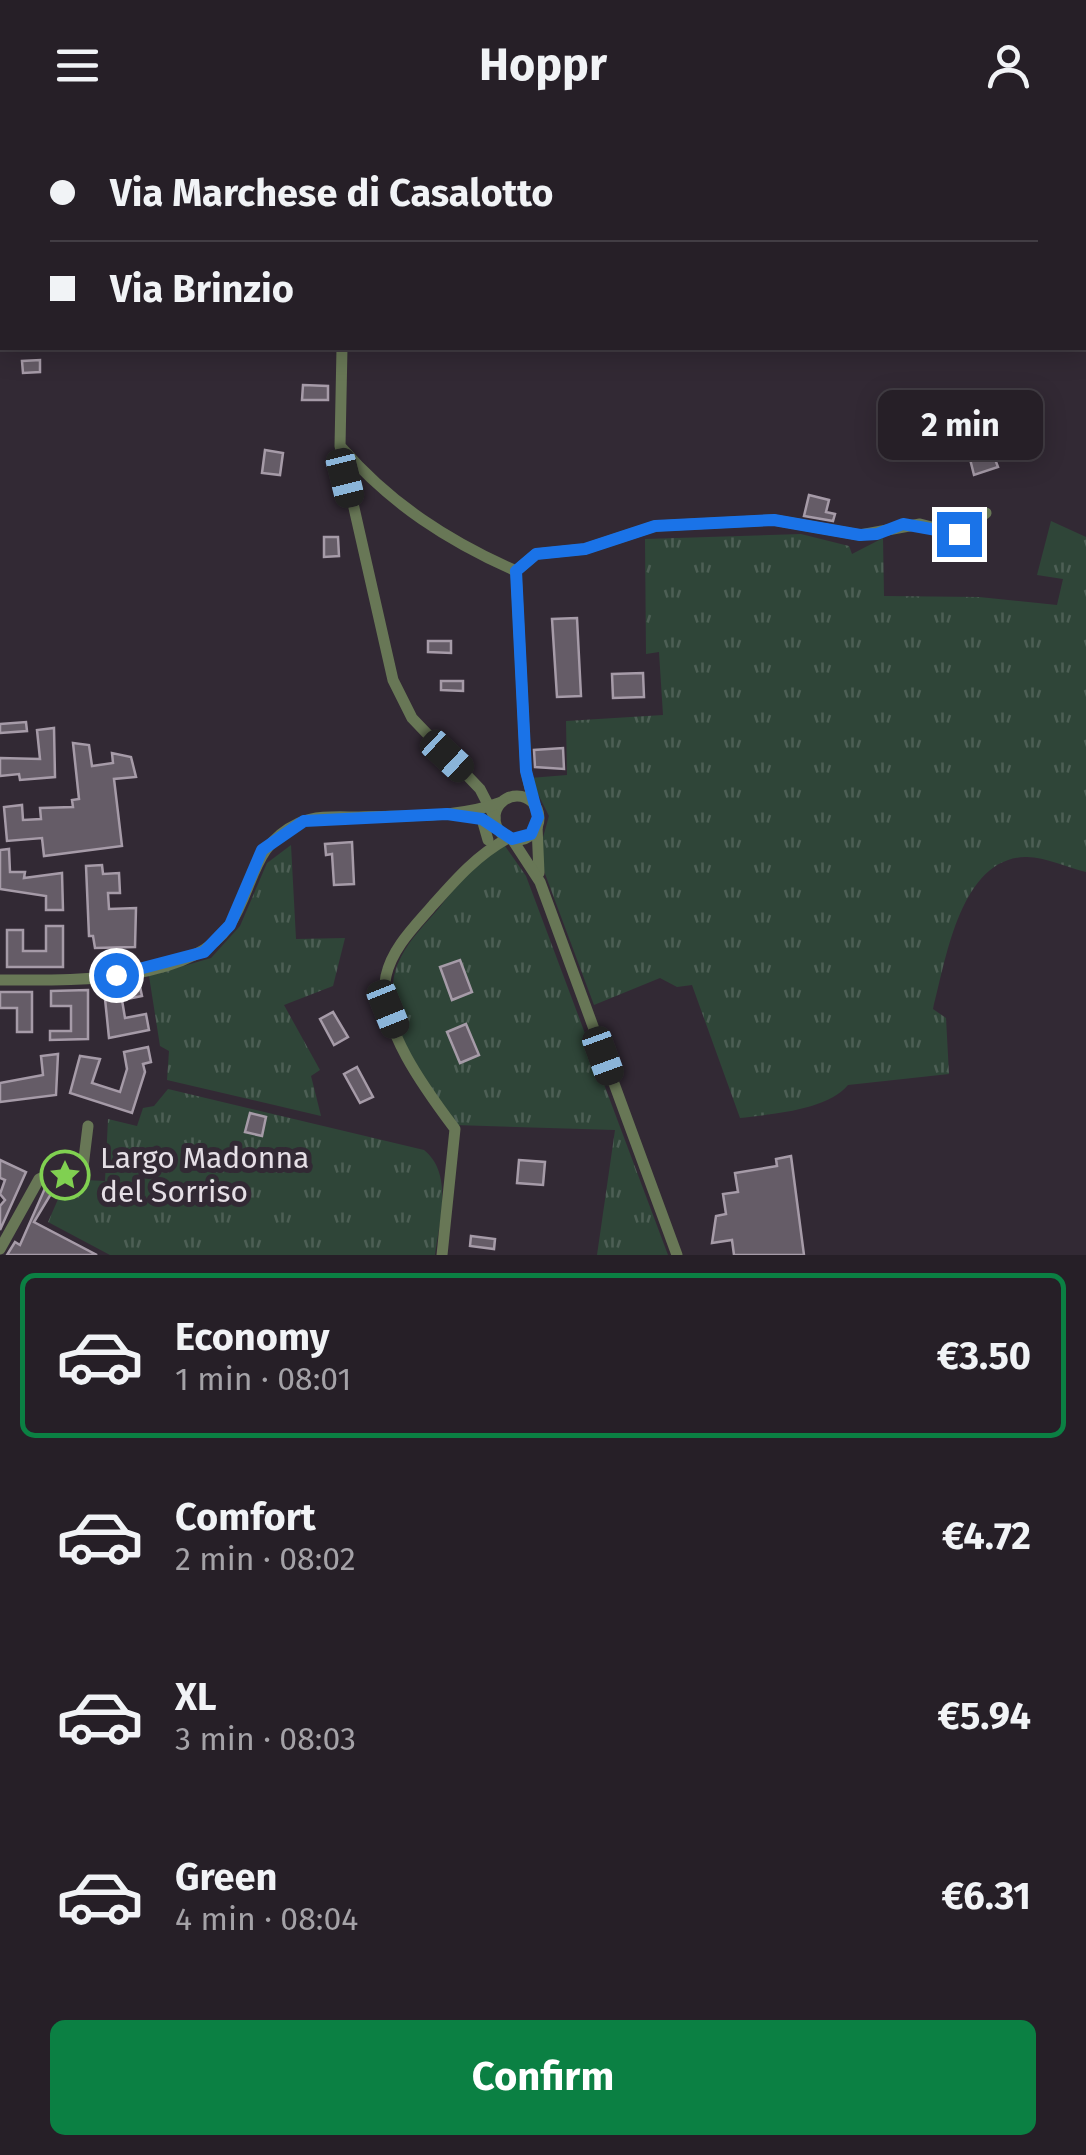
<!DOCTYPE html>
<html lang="en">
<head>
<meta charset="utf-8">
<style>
	:root { --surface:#261f27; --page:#2e272f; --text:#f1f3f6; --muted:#a4a2a7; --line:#423d44; --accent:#0b8043 }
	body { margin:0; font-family:"Fira Sans",sans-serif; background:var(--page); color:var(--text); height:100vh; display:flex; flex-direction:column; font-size:38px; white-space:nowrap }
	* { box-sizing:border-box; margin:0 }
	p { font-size:32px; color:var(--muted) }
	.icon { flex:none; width:55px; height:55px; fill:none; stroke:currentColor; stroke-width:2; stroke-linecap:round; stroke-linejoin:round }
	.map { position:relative; height:1125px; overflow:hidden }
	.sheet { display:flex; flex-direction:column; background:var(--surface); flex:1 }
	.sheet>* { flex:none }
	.hud { position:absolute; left:0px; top:0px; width:1088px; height:220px; box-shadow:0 5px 25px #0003,0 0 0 2px var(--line); display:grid; align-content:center; height:220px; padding:0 50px; background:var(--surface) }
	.end { position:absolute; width:45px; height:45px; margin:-22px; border:12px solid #1a73e8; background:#fff; box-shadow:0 0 0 5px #fff }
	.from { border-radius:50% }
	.bubble { position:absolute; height:70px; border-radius:15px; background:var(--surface); box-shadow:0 5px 25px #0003,0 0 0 2px var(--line); font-size:32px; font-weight:700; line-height:70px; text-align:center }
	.car { position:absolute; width:30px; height:60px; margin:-30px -15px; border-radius:12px; box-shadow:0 0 8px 2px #0007; background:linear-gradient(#222 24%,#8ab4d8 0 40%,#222 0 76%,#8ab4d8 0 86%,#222 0) }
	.hud b { display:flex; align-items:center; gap:35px; height:95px; font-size:38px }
	.hud b+b { border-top:2px solid var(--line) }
	.hud i { width:25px; height:25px; background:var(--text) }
	ul { padding:18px 0 0; list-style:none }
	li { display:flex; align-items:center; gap:30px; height:165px; margin:0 20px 15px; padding:0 30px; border:5px solid transparent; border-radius:15px }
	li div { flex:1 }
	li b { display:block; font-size:38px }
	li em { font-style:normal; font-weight:700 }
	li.selected { border-color:var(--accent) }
	li>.icon { width:90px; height:90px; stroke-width:1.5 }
	.cta { display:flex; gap:20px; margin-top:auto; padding:20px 50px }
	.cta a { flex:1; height:115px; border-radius:15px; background:var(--accent); color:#fff; font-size:40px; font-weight:700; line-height:115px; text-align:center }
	header { display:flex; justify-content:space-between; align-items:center; height:130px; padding:0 50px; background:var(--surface); font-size:45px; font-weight:700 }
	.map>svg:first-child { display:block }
	.grass { fill:url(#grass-tufts) }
	.building { fill:#655c67; stroke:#a69ba8; stroke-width:2.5 }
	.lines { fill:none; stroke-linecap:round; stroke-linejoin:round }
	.path { stroke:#6a616b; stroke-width:2.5; stroke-dasharray:8 8; stroke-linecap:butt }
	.minor { stroke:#687756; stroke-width:11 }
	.route { stroke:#1a73e8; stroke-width:12 }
	.labels { text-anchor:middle; stroke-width:10; stroke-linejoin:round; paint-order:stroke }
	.poi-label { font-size:30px; fill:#e5dfe6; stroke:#322934; text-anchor:start }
</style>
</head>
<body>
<header><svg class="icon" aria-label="menu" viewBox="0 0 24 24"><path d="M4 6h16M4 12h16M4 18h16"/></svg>Hoppr<svg class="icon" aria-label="person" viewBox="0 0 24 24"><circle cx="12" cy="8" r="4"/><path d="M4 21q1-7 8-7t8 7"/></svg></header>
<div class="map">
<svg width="1086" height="1125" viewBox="0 0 1086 1125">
	<defs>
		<pattern id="grass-tufts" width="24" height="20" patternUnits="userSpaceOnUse" patternTransform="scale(2.5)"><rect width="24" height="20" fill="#2f4538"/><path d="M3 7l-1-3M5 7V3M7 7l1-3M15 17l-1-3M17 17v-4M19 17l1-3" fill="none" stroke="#4d5f55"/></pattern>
	</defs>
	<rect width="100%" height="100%" fill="#322934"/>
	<!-- grass -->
	<g class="grass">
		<path d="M 1051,391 L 1086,407 L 1086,742 C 1068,738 1043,726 1025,727 C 960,729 946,830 933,879 L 946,888 L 949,944 L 848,955 C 828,980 772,984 740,988 L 692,855 L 677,857 L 660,848 L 594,875 L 538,725 L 549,686 L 530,648 L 567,645 L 566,591 L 663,585 L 659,522 L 646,524 L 645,409 L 801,404 L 849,416 L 852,424 L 883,408 L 884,466 L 979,467 L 1057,475 L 1063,449 L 1037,445 Z"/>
		<path d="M 291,715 L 296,809 L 345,808 L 333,856 L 284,875 L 320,940 L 311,946 L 321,986 L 167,950 L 169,921 L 160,916 L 149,846 L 211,828 L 240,796 L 267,733 Z"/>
		<path d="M 505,716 L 526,746 L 668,1125 L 597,1125 L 615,1000 L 455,995 C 425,952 372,881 401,827 C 410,809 426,793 439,778 C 459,753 475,730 505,716 Z"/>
		<path d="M 168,959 L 424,1020 C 454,1044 439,1092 435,1125 L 110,1125 L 48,1092 L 67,1049 L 105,1051 L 108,989 L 137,996 L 143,978 L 154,976 Z"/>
	</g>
	<!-- building -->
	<g class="building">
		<path d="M 40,230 L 40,242 L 23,243 L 22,231 Z"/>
		<path d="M 303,255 L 328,256 L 328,270 L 302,270 Z"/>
		<path d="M 993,276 L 1008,319 L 993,324 L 998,337 L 974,345 L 962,297 L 981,290 L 987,284 L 985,279 Z"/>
		<path d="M 265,320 L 283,323 L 280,345 L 262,343 Z"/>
		<path d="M 809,365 L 829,370 L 826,382 L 835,384 L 833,391 L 804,386 Z"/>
		<path d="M 324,407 L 338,407 L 339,426 L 324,427 Z"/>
		<path d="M 577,488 L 581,566 L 557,567 L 552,489 Z"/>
		<path d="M 428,511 L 451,511 L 451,523 L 428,522 Z"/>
		<path d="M 643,543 L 644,567 L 613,568 L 612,544 Z"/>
		<path d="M 441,551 L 463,551 L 463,561 L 441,560 Z"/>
		<path d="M 26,592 L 27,601 L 0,603 L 0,594 Z"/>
		<path d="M 54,598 L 55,647 L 20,650 L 19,644 L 0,646 L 0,628 L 40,629 L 37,600 Z"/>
		<path d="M 73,613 L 89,615 L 92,636 L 113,633 L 112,623 L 131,627 L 136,647 L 114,649 L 122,716 L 44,726 L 42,708 L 7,711 L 4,677 L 22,675 L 23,690 L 41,689 L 40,678 L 73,677 L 72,670 L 79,669 Z"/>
		<path d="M 563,618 L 564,639 L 535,637 L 534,620 Z"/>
		<path d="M 352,712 L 354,754 L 334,755 L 332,724 L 326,725 L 325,714 Z"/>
		<path d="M 9,719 L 10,742 L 25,742 L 24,748 L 62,743 L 63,780 L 46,780 L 46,766 L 0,759 L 0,720 Z"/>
		<path d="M 102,735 L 103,744 L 119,743 L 120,763 L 108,763 L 109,779 L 136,778 L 135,817 L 95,818 L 93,806 L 89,806 L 86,736 Z"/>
		<path d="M 46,796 L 63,796 L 63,837 L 7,837 L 7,800 L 23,800 L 23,821 L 46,821 Z"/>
		<path d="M 460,830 L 472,862 L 452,870 L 440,837 Z"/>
		<path d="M 139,852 L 142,866 L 122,870 L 125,888 L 146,884 L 149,900 L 109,908 L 104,859 Z"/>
		<path d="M 88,860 L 88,909 L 50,910 L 50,901 L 71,901 L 71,876 L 51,876 L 51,861 Z"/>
		<path d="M 0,862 L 32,862 L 32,902 L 17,902 L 17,878 L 0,878 Z"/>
		<path d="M 333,882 L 348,907 L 334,915 L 320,889 Z"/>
		<path d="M 466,894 L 479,925 L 460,933 L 447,902 Z"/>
		<path d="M 148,917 L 151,932 L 143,934 L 145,942 L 132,983 L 70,963 L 80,926 L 100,929 L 92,953 L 120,962 L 127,939 L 124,922 Z"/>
		<path d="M 58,924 L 56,965 L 0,972 L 0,953 L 43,945 L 41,926 Z"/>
		<path d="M 357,937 L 373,967 L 360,973 L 344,944 Z"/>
		<path d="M 250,983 L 266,987 L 262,1006 L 245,1002 Z"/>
		<path d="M 791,1026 L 804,1125 L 734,1125 L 732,1110 L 712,1113 L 716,1086 L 726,1084 L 723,1064 L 738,1062 L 735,1043 L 777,1036 L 776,1029 Z"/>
		<path d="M 0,1030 L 26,1042 L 0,1100 L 0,1076 L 5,1070 L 0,1064 L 5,1050 L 0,1048 Z"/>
		<path d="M 519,1030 L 545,1032 L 543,1055 L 517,1053 Z"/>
		<path d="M 46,1056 L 54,1059 L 34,1092 L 97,1125 L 7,1125 L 15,1112 L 20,1115 Z"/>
		<path d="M 471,1106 L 495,1109 L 494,1119 L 470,1116 Z"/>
	</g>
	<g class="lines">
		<!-- path -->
		<g class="path">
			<path d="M 1081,0 L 1081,2"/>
			<path d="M 1085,48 L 1086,59"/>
		</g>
		<!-- minor -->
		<g class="minor">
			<path d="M 452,2 L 454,0"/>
			<path d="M 342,218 L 340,316 L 393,550 L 412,588 L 480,659 L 495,688"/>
			<path d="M 342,318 C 391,374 448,411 516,441"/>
			<path d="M 516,441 L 536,424 L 585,419 L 655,396 L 774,390 L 860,405 L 920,394 L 959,404 L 986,383"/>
			<path d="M 516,441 L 526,641 L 534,675"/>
			<circle cx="517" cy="688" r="22"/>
			<path d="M 482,689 L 488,710"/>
			<path d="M 537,696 L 539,743"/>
			<path d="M 512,709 L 540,752 L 677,1125"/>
			<path d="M 0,850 C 64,850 189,855 229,796 C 255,757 251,715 299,693 C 317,685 339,687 359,687 C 406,685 457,689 502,672"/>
			<path d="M 0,1119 L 39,1049 L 52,1043 L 82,1045 L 88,996"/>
			<path d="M 442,1125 L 455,999 C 428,963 376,894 386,846 C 392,818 415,796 433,775 C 456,749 477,725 508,708"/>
		</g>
	</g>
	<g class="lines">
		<!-- route -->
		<path class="route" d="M 116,845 L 204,822 L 230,795 L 262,720 L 304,691 L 447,684 L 482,689 L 512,709 L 531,704 L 538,687 L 526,641 L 516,441 L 536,424 L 585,419 L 655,396 L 774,390 L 860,405 L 877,404 L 903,394 L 959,404"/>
	</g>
	<!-- icons -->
	<defs>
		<g id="sight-ring" transform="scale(2.5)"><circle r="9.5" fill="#322934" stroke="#80d051" stroke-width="1.5"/><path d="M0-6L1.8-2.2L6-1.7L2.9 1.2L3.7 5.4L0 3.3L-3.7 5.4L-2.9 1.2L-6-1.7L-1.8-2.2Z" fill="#80d051"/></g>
	</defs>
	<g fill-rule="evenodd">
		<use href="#sight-ring" x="65" y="1045"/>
	</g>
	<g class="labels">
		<!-- poi labels -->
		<g class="poi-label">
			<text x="100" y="1038">Largo Madonna<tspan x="100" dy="34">del Sorriso</tspan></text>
		</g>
	</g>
</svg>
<i class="end from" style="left:116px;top:845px"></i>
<i class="end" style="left:959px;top:404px"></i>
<div class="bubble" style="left:878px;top:260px;width:165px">2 min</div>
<i class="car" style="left:345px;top:348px;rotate:166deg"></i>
<i class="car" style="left:447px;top:626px;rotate:133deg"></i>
<i class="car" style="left:388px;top:879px;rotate:158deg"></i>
<i class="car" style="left:603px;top:926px;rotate:160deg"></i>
<div class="hud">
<b><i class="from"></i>Via Marchese di Casalotto</b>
<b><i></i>Via Brinzio</b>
</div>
</div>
<section class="sheet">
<ul>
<li class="selected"><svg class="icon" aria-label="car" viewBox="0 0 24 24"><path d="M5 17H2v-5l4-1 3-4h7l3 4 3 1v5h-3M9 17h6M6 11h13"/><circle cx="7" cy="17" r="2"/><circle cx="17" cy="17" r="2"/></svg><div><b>Economy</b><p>1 min · 08:01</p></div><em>€3.50</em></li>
<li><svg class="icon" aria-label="car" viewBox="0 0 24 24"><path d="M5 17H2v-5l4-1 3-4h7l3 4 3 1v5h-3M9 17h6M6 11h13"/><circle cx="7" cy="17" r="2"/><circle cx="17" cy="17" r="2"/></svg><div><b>Comfort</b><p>2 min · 08:02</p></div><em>€4.72</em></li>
<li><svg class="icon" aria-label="car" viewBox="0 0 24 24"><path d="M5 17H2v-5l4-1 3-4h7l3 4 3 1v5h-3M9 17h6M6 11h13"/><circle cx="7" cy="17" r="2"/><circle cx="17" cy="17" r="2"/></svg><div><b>XL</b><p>3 min · 08:03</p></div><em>€5.94</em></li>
<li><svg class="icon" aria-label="car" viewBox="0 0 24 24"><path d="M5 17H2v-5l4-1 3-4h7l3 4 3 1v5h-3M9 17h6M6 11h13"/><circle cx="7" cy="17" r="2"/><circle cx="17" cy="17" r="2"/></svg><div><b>Green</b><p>4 min · 08:04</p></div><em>€6.31</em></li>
</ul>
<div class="cta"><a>Confirm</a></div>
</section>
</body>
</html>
